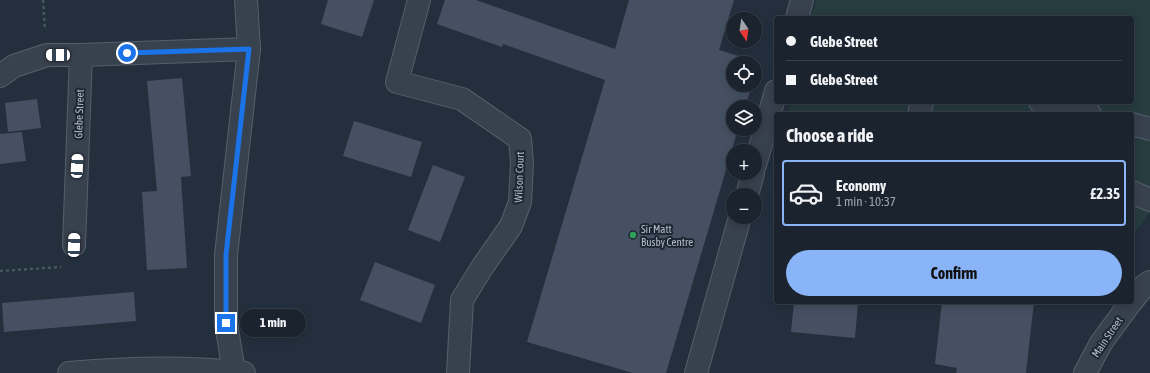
<!DOCTYPE html>
<html lang="en">
<head>
<meta charset="utf-8">
<style>
	:root { --surface:#1b232e; --page:#242b36; --text:#f1f3f6; --muted:#a0a4aa; --line:#39404a; --accent:#8ab4f8 }
	body { margin:0; font-family:"Asap Condensed",sans-serif; background:var(--page); color:var(--text); height:100vh; display:flex; flex-direction:column; font-size:15px; white-space:nowrap }
	* { box-sizing:border-box; margin:0 }
	p { font-size:13px; color:var(--muted) }
	.icon { flex:none; width:22px; height:22px; fill:none; stroke:currentColor; stroke-width:2; stroke-linecap:round; stroke-linejoin:round }
	.map { position:relative; flex:1; overflow:hidden }
	.details { position:absolute; left:774px; top:112px; width:360px; height:192px; display:flex; flex-direction:column; background:var(--surface); border-radius:4px; box-shadow:0 2px 10px #0003,0 0 0 1px var(--line) }
	.details>* { flex:none }
	.top-card { position:absolute; left:774px; top:16px; width:360px; height:88px; border-radius:4px; box-shadow:0 2px 10px #0003,0 0 0 1px var(--line); display:grid; align-content:center; height:88px; padding:0 12px; background:var(--surface) }
	.needle { width:26px; rotate:167deg }
	.fabs { position:absolute; left:726px; top:12px; display:grid; gap:8px }
	.fabs a { display:grid; place-items:center; width:36px; height:36px; border-radius:50%; background:var(--surface); box-shadow:0 2px 10px #0003,0 0 0 1px var(--line); font-size:20px }
	.end { position:absolute; width:18px; height:18px; margin:-9px; border:5px solid #1a73e8; background:#fff; box-shadow:0 0 0 2px #fff }
	.from { border-radius:50% }
	.bubble { position:absolute; height:28px; border-radius:14px; background:var(--surface); box-shadow:0 2px 10px #0003,0 0 0 1px var(--line); font-size:13px; font-weight:700; line-height:28px; text-align:center }
	.car { position:absolute; width:12px; height:24px; margin:-12px -6px; border-radius:5px; box-shadow:0 0 3px 1px #0007; background:linear-gradient(#fff 24%,#345 0 40%,#fff 0 76%,#345 0 86%,#fff 0) }
	.top-card b { display:flex; align-items:center; gap:14px; height:38px; font-size:15px }
	.top-card b+b { border-top:1px solid var(--line) }
	.top-card i { width:10px; height:10px; background:var(--text) }
	ul { padding:0; list-style:none }
	li { display:flex; align-items:center; gap:12px; height:66px; margin:0 8px 6px; padding:0 4px; border:2px solid var(--line); border-radius:4px }
	li div { flex:1 }
	li b { display:block; font-size:15px }
	li em { font-style:normal; font-weight:700 }
	li.on { border-color:var(--accent) }
	li>.icon { width:36px; height:36px; stroke-width:1.5 }
	h2 { padding:0 12px; font-size:18px; line-height:48px }
	.primary-button { display:flex; gap:8px; margin-top:auto; padding:8px 12px }
	.primary-button a { flex:1; height:46px; border-radius:24px; background:var(--accent); color:#111; font-size:16px; font-weight:700; line-height:46px; text-align:center }
	.map>svg:first-child { display:block }
	.green { fill:#263c3f }
	.building { fill:#455162 }
	.lines { fill:none; stroke-linecap:round; stroke-linejoin:round }
	.minor-casing { stroke:#565f6c; stroke-width:24 }
	.path { stroke:#44595c; stroke-width:2.5; stroke-dasharray:3 3; stroke-linecap:butt }
	.minor { stroke:#38414e; stroke-width:22 }
	.route { stroke:#1a73e8; stroke-width:5 }
	.leisure-dot { fill:#2e9e5b; stroke:#1d2633; stroke-width:1.5 }
	.labels { text-anchor:middle; stroke-width:4; stroke-linejoin:round; paint-order:stroke }
	.street-label { font-size:11px; fill:#b4bcc9; stroke:#1d2633 }
	.poi-label { font-size:11px; fill:#b4bcc9; stroke:#1d2633; text-anchor:start }
</style>
</head>
<body>
<div class="map">
<svg width="1150" height="373" viewBox="0 0 1150 373">
	<rect width="100%" height="100%" fill="#242f3e"/>
	<!-- green -->
	<path class="green" d="M 816,0 L 1150,0 L 1150,213 L 1132,236 L 1132,114 L 788,114 L 791,102 L 1132,102 L 1132,18 L 811,18 Z"/>
	<!-- building -->
	<g class="building">
		<path d="M 328,0 L 374,0 L 362,37 L 321,24 Z"/>
		<path d="M 445,0 L 476,0 L 615,49 L 629,0 L 734,0 L 719,50 L 759,62 L 755,74 L 755,63 L 733,63 L 733,85 L 752,85 L 745,107 L 733,107 L 733,129 L 738,129 L 666,373 L 633,373 L 527,342 L 605,80 L 503,44 L 502,47 L 437,24 Z"/>
		<path d="M 182,78 L 191,176 L 181,177 L 187,268 L 147,270 L 142,192 L 157,191 L 147,81 Z"/>
		<path d="M 37,99 L 41,128 L 8,132 L 5,103 Z"/>
		<path d="M 354,121 L 422,142 L 411,177 L 343,156 Z"/>
		<path d="M 22,132 L 26,161 L 0,164 L 0,134 Z"/>
		<path d="M 433,165 L 465,177 L 440,242 L 408,230 Z"/>
		<path d="M 375,262 L 435,285 L 421,323 L 360,300 Z"/>
		<path d="M 134,292 L 136,321 L 4,332 L 2,303 Z"/>
		<path d="M 794,302 L 858,302 L 855,338 L 791,332 Z"/>
		<path d="M 942,302 L 1034,302 L 1026,373 L 956,373 L 957,368 L 935,364 Z"/>
	</g>
	<g class="lines">
		<!-- minor casing -->
		<g class="minor-casing">
			<g id="minor">
				<path d="M 419,0 L 397,82 L 462,99 L 520,139 L 522,163 L 520,202 L 511,226 L 483,266 L 462,300 L 458,373"/>
				<path d="M 797,18 L 802,0"/>
				<path d="M 0,76 L 14,66 L 47,55 L 81,55 L 249,49"/>
				<path d="M 1040,102 L 1090,114"/>
				<path d="M 919,114 L 922,102"/>
				<path d="M 1132,124 L 1150,129"/>
				<path d="M 755,165 L 776,91"/>
				<path d="M 1132,192 L 1150,200"/>
				<path d="M 747,195 L 753,173"/>
				<path d="M 74,245 L 81,55"/>
				<path d="M 1132,301 L 1144,286 L 1150,282"/>
				<path d="M 234,372 L 226,323 L 226,255 L 249,49 L 246,0"/>
				<path d="M 69,373 C 126,368 188,366 244,373"/>
				<path d="M 696,373 L 740,217"/>
				<path d="M 1085,373 L 1101,343 L 1131,302"/>
			</g>
		</g>
		<!-- path -->
		<g class="path">
			<path d="M 43,0 L 45,30"/>
			<path d="M 0,271 L 61,267"/>
		</g>
		<!-- minor -->
		<use href="#minor" class="minor"/>
	</g>
	<g class="lines">
		<!-- route -->
		<path class="route" d="M 127,53 L 249,49 L 226,255 L 226,323"/>
	</g>
	<!-- markers -->
	<circle class="leisure-dot" cx="633" cy="235" r="4"/>
	<g class="labels">
		<!-- street labels -->
		<g class="street-label">
			<text transform="translate(79 114) rotate(-88)" y="4">Glebe Street</text>
			<text transform="translate(519 177) rotate(-88)" y="4">Wilson Court</text>
			<text transform="translate(1107 337) rotate(-56)" y="4">Main Street</text>
		</g>
		<!-- poi labels -->
		<g class="poi-label">
			<text x="641" y="233">Sir Matt<tspan x="641" dy="13">Busby Centre</tspan></text>
		</g>
	</g>
</svg>
<div class="fabs">
<a><svg class="needle" viewBox="-14 -14 28 28"><path d="M0-13l5 13h-10z" fill="#e53935"/><path d="M0 13l5-13h-10z" fill="#a0a4aa"/></svg></a>
<a><svg class="icon" aria-label="locate" viewBox="0 0 24 24"><circle cx="12" cy="12" r="6"/><path d="M12 2v4M12 18v4M2 12h4M18 12h4"/></svg></a>
<a><svg class="icon" aria-label="layers" viewBox="0 0 24 24"><path d="M12 4l9 5-9 5-9-5zM3 14l9 5 9-5"/></svg></a>
<a>+</a>
<a>−</a>
</div>
<i class="end from" style="left:127px;top:53px"></i>
<i class="end" style="left:226px;top:323px"></i>
<div class="bubble" style="left:240px;top:309px;width:66px">1 min</div>
<i class="car" style="left:58px;top:55px;rotate:271deg"></i>
<i class="car" style="left:77px;top:166px;rotate:3deg"></i>
<i class="car" style="left:74px;top:245px;rotate:2deg"></i>
<div class="top-card">
<b><i class="from"></i>Glebe Street</b>
<b><i></i>Glebe Street</b>
</div>
<section class="details">
<h2>Choose a ride</h2>
<ul>
<li class="on"><svg class="icon" aria-label="car" viewBox="0 0 24 24"><path d="M5 17H2v-5l4-1 3-4h7l3 4 3 1v5h-3M9 17h6M6 11h13"/><circle cx="7" cy="17" r="2"/><circle cx="17" cy="17" r="2"/></svg><div><b>Economy</b><p>1 min · 10:37</p></div><em>£2.35</em></li>
</ul>
<div class="primary-button"><a>Confirm</a></div>
</section>
</div>
</body>
</html>
